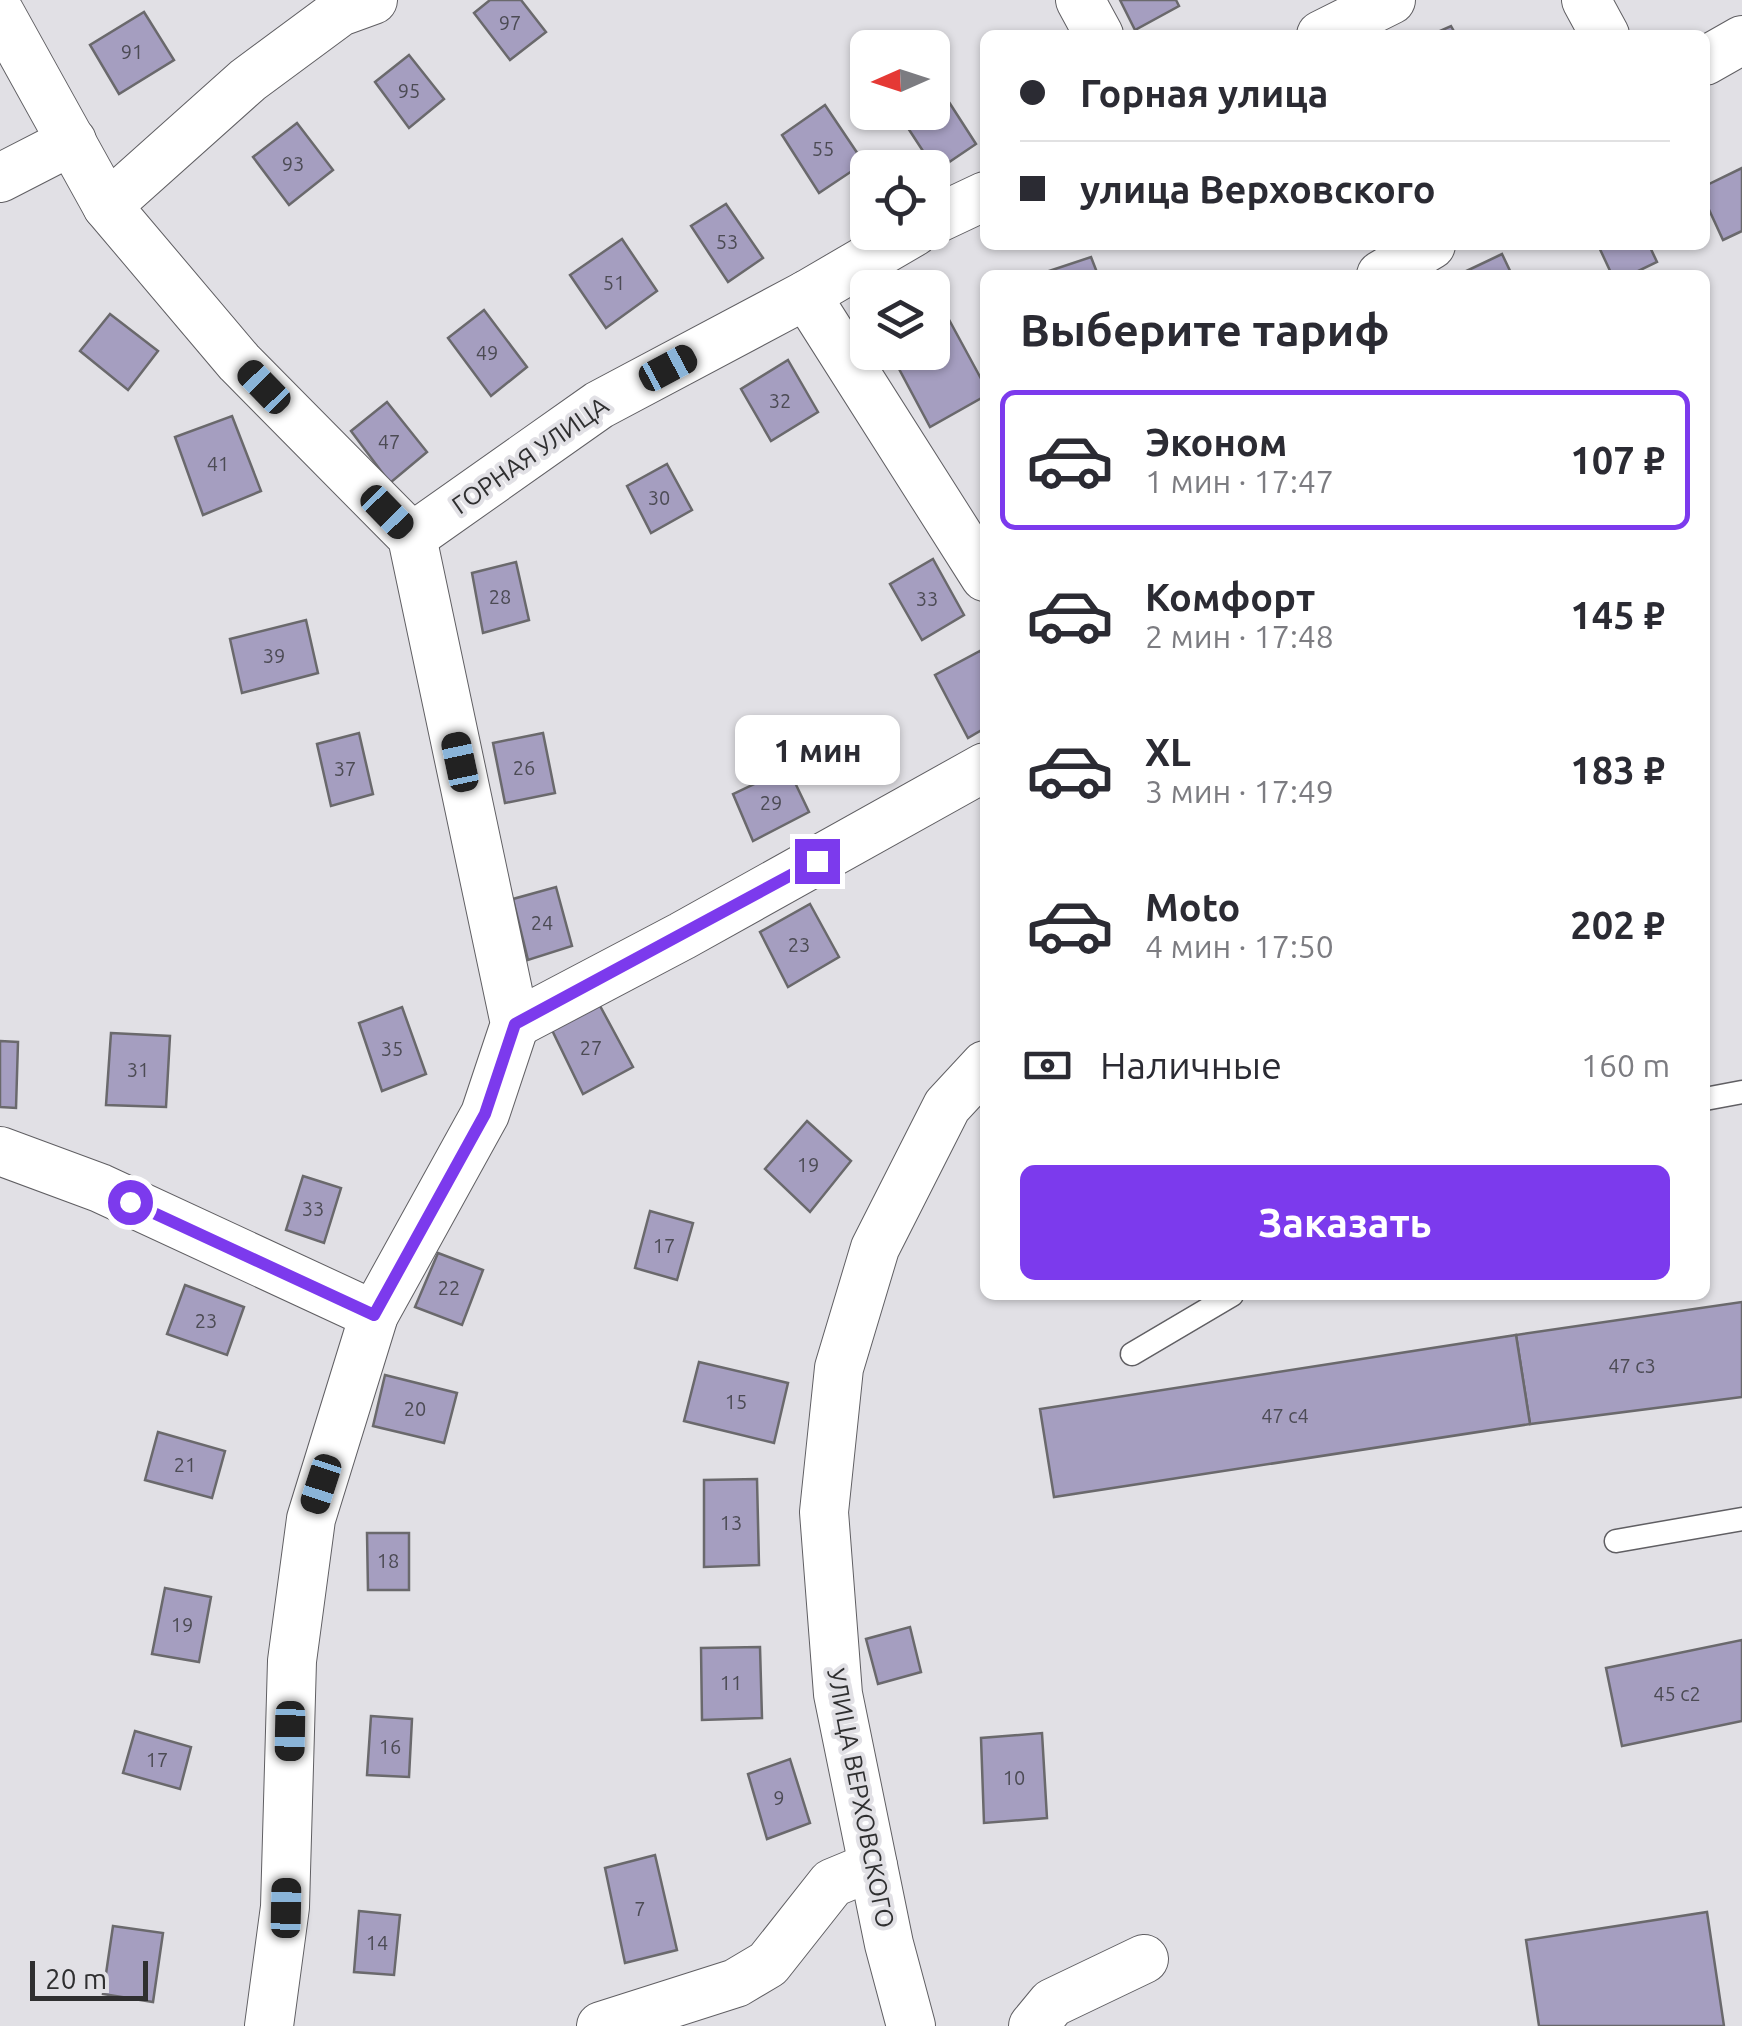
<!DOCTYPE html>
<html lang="ru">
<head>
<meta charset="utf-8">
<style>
	:root { --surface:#fff; --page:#f2f2f3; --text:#2b2b33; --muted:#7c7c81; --line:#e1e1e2; --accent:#7c3aed }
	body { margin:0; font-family:Ubuntu,sans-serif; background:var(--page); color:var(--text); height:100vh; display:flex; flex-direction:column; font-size:38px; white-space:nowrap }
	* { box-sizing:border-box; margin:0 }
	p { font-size:32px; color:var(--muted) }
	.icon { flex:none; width:55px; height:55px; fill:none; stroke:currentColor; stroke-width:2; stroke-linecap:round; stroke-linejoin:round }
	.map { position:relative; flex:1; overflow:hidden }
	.sheet { position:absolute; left:980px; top:270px; width:730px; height:1030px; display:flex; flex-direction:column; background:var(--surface); border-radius:15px; box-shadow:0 2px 8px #0004 }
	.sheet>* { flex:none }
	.top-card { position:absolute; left:980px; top:30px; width:730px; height:220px; border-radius:15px; box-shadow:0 2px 8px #0004; display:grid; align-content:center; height:220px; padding:0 40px; background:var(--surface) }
	.needle { width:65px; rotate:267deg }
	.tools { position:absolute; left:850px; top:30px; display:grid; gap:20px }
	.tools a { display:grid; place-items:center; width:100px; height:100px; border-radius:15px; background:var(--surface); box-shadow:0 2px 8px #0004; font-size:50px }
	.scale { position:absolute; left:30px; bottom:25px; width:118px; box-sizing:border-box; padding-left:10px; border:5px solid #2f2f30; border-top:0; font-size:28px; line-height:35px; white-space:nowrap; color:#2f2f30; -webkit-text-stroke:8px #e1e0e5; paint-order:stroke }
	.end { position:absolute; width:45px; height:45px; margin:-22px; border:12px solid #7c3aed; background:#fff; box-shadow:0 0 0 5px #fff }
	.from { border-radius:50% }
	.bubble { position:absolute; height:70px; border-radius:15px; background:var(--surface); box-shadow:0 2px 8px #0004; font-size:32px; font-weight:600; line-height:70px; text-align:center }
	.car { position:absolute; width:30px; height:60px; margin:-30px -15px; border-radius:12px; box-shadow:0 0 8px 2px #0007; background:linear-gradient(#222 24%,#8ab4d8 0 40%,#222 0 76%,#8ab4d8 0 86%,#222 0) }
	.top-card b { display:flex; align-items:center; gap:35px; height:95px; font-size:38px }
	.top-card b+b { border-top:2px solid var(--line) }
	.top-card i { width:25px; height:25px; background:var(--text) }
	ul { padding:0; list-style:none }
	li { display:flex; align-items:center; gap:30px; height:140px; margin:0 20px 15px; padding:0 20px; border:5px solid transparent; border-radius:15px }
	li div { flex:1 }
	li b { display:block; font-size:38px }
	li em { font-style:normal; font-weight:600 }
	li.selected { border-color:var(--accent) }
	li>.icon { width:90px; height:90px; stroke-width:1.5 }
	h2 { padding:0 40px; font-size:45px; line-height:120px }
	.pay { display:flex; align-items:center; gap:25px; height:110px; padding:0 40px; font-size:38px }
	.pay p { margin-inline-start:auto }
	.button { display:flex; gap:20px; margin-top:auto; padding:20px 40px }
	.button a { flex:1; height:115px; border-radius:15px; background:var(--accent); color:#fff; font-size:40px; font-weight:600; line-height:115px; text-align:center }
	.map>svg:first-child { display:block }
	.building { fill:#a59ec0; stroke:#6a696c; stroke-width:2.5 }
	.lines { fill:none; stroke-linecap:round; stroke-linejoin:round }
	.service-casing { stroke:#605f63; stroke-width:25 }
	.minor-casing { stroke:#605f63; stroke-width:50 }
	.service { stroke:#fff; stroke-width:22 }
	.minor { stroke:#fff; stroke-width:48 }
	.route { stroke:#7c3aed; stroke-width:12 }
	.labels { text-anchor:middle; stroke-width:8; stroke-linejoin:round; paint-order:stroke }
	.number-label { font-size:20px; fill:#4c4b54 }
	.street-label { font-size:25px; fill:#2f2f30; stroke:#e1e0e5 }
</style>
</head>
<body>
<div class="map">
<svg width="1742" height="2026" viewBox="0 0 1742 2026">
	<rect width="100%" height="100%" fill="#e1e0e5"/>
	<!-- building -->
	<g class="building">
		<path d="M 490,0 L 521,0 L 546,32 L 510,60 L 474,13 Z"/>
		<path d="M 1120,0 L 1176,0 L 1179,6 L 1135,30 Z"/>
		<path d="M 144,12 L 174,60 L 119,94 L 90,45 Z"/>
		<path d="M 1451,26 L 1456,35 L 1431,35 Z"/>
		<path d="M 409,55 L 444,99 L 409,128 L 375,82 Z"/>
		<path d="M 947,99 L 976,144 L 936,171 L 906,125 L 925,112 L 932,112 L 932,108 Z"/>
		<path d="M 825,105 L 864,163 L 819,193 L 782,135 Z"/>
		<path d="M 297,123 L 333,170 L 289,205 L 253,157 Z"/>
		<path d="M 1742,168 L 1742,231 L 1723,240 L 1705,201 L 1705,186 Z"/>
		<path d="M 726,204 L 763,258 L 728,282 L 691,226 Z"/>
		<path d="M 622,239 L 657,291 L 606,328 L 570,275 Z"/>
		<path d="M 1598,245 L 1649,245 L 1657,262 L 1630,275 L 1612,275 Z"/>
		<path d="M 1502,254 L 1512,275 L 1458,275 Z"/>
		<path d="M 1091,257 L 1098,275 L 1037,275 Z"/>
		<path d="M 934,292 L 985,386 L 985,396 L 930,427 L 890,352 L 932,352 Z"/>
		<path d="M 484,310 L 527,367 L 491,396 L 448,338 Z"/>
		<path d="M 110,314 L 158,351 L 128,390 L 80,351 Z"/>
		<path d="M 788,360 L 818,412 L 771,441 L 741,389 Z"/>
		<path d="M 387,402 L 427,452 L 390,483 L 351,431 Z"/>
		<path d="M 232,416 L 261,491 L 203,515 L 175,437 Z"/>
		<path d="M 667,464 L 692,510 L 651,533 L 627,486 Z"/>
		<path d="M 933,559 L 964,615 L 922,640 L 890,584 Z"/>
		<path d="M 516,562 L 529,620 L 483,633 L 472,573 Z"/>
		<path d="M 306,620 L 318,673 L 242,693 L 230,639 Z"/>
		<path d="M 980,651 L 985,660 L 985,728 L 968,738 L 935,675 Z"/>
		<path d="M 359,733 L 373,794 L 331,806 L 317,744 Z"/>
		<path d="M 543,733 L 555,793 L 505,803 L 493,743 Z"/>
		<path d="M 788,768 L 809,812 L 753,841 L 733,794 Z"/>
		<path d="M 556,887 L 572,946 L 528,960 L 513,899 Z"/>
		<path d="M 810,904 L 839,957 L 788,987 L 760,932 Z"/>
		<path d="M 599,1004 L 633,1067 L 583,1094 L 551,1028 Z"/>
		<path d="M 402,1007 L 426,1074 L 382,1091 L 359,1023 Z"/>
		<path d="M 111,1033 L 170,1036 L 166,1107 L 106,1105 Z"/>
		<path d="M 0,1041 L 18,1042 L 16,1108 L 0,1107 Z"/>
		<path d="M 807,1121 L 851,1161 L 810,1212 L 765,1169 Z"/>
		<path d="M 303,1176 L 341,1188 L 324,1243 L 286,1230 Z"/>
		<path d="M 650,1211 L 693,1223 L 677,1280 L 635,1268 Z"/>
		<path d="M 438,1253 L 483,1270 L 462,1325 L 415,1307 Z"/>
		<path d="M 185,1285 L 244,1307 L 227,1355 L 167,1334 Z"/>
		<path d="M 1742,1302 L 1742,1397 L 1530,1424 L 1516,1335 Z"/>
		<path d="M 1516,1335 L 1530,1424 L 1054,1497 L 1040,1409 Z"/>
		<path d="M 699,1362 L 788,1383 L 774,1443 L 684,1421 Z"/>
		<path d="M 385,1375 L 457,1393 L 444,1443 L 373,1426 Z"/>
		<path d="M 158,1432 L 225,1451 L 212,1498 L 145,1480 Z"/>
		<path d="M 757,1479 L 759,1565 L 704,1567 L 704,1480 Z"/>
		<path d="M 367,1533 L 409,1533 L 409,1590 L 368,1590 Z"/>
		<path d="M 165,1588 L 211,1597 L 199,1662 L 152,1654 Z"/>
		<path d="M 910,1627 L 921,1672 L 878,1684 L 866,1639 Z"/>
		<path d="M 1742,1640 L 1742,1721 L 1622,1746 L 1606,1668 Z"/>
		<path d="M 760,1647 L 762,1718 L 702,1720 L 701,1648 Z"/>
		<path d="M 371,1716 L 412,1719 L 409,1777 L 367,1775 Z"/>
		<path d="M 135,1731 L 191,1747 L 180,1789 L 123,1773 Z"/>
		<path d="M 1042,1733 L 1047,1818 L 984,1823 L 981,1738 Z"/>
		<path d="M 790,1759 L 810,1823 L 767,1839 L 748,1774 Z"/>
		<path d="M 655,1855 L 677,1950 L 625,1963 L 605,1868 Z"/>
		<path d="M 359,1911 L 400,1915 L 394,1975 L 354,1972 Z"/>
		<path d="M 1707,1912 L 1724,2026 L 1539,2026 L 1526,1940 Z"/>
		<path d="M 113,1926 L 163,1933 L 153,2002 L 103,1994 Z"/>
	</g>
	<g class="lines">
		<!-- service casing -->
		<g class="service-casing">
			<g id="service">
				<path d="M 1705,1099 L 1742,1092"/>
				<path d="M 1132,1354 L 1232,1295"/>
				<path d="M 1616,1541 L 1742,1519"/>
			</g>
		</g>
		<!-- minor casing -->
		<g class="minor-casing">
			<g id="minor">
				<path d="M 1080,0 L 1099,35"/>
				<path d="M 1586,0 L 1605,35"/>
				<path d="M 0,13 L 107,206 L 239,362 L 412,537 L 515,1024 L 485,1114 L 374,1315 L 311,1519 L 292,1661 L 285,1907 L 269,2026"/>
				<path d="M 1321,35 L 1391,0"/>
				<path d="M 1705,61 L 1742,40"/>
				<path d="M 0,178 L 72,141"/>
				<path d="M 107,206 L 248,80 L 340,12 L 373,0"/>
				<path d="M 932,221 L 985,196"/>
				<path d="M 1381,275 L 1431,245"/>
				<path d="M 806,295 L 985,577"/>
				<path d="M 412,537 L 599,405 L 806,295 L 914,232"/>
				<path d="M 515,1024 L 682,936 L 985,767"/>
				<path d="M 0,1151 L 100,1188 L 374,1315"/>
				<path d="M 601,2026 L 736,1983 L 768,1964 L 832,1883 L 873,1866"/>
				<path d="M 911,2026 L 889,1944 L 838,1694 L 824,1512 L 839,1368 L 875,1248 L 947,1106 L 985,1065"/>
				<path d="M 1033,2026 L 1052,2003 L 1144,1959"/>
			</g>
		</g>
		<!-- service -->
		<use href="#service" class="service"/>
		<!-- minor -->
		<use href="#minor" class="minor"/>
	</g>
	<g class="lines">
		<!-- route -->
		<path class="route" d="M 130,1202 L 374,1315 L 485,1114 L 515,1024 L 817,861"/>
	</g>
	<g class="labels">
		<!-- number labels -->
		<g class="number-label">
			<text x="510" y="30">97</text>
			<text x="132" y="59">91</text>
			<text x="409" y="98">95</text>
			<text x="823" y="156">55</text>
			<text x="293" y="171">93</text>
			<text x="727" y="249">53</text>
			<text x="614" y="290">51</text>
			<text x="487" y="360">49</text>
			<text x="780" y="408">32</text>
			<text x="389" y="449">47</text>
			<text x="218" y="471">41</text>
			<text x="659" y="505">30</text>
			<text x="500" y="604">28</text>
			<text x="927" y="606">33</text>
			<text x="274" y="663">39</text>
			<text x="524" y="775">26</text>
			<text x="345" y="776">37</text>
			<text x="771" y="810">29</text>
			<text x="542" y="930">24</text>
			<text x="799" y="952">23</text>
			<text x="591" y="1055">27</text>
			<text x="392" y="1056">35</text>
			<text x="138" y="1077">31</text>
			<text x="808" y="1172">19</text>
			<text x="313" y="1216">33</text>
			<text x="664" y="1253">17</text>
			<text x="449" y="1295">22</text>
			<text x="206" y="1328">23</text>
			<text x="1632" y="1373">47 с3</text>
			<text x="736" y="1409">15</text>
			<text x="415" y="1416">20</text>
			<text x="1285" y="1423">47 с4</text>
			<text x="185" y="1472">21</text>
			<text x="731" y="1530">13</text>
			<text x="388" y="1568">18</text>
			<text x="182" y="1632">19</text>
			<text x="731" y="1690">11</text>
			<text x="1677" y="1701">45 с2</text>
			<text x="390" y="1754">16</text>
			<text x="157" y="1767">17</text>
			<text x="1014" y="1785">10</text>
			<text x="779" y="1805">9</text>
			<text x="640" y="1916">7</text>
			<text x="377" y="1950">14</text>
		</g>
		<!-- street labels -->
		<g class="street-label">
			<text transform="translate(530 455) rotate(-35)" y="9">ГОРНАЯ УЛИЦА</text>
			<text transform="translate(861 1798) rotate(79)" y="9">УЛИЦА ВЕРХОВСКОГО</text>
		</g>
	</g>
</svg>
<div class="tools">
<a><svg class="needle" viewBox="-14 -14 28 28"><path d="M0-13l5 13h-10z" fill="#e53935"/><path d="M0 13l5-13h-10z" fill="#7c7c81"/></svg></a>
<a><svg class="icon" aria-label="locate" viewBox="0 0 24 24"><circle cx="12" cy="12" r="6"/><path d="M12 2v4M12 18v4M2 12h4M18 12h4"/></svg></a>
<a><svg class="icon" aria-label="layers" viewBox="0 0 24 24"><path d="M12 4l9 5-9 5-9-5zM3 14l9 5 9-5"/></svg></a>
</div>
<div class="scale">20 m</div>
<i class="end from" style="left:130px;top:1202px"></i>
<i class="end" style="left:817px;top:861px"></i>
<div class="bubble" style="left:735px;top:715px;width:165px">1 мин</div>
<i class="car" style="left:668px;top:368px;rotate:62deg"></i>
<i class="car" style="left:264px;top:387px;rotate:316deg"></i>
<i class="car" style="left:387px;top:512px;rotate:136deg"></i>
<i class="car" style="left:460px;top:762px;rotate:348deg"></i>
<i class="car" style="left:321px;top:1484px;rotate:198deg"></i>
<i class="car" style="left:290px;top:1731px;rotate:181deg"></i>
<i class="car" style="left:286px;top:1908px;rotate:1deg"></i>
<div class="top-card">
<b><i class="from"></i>Горная улица</b>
<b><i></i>улица Верховского</b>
</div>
<section class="sheet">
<h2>Выберите тариф</h2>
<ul>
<li class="selected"><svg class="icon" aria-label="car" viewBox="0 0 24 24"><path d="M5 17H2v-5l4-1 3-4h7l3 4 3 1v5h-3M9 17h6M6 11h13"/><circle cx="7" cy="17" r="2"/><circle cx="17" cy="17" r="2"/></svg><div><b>Эконом</b><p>1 мин · 17:47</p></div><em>107 ₽</em></li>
<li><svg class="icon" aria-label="car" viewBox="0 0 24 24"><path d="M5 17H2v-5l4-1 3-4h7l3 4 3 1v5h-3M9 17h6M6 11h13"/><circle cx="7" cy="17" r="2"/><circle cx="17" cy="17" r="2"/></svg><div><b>Комфорт</b><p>2 мин · 17:48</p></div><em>145 ₽</em></li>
<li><svg class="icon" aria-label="car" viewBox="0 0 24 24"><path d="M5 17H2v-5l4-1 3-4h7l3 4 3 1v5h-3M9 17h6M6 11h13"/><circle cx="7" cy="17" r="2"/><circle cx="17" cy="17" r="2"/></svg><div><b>XL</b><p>3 мин · 17:49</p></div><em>183 ₽</em></li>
<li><svg class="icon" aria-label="car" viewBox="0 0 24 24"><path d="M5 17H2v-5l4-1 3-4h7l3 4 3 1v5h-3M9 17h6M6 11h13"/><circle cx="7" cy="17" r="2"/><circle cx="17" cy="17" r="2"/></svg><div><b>Moto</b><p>4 мин · 17:50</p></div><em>202 ₽</em></li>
</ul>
<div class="pay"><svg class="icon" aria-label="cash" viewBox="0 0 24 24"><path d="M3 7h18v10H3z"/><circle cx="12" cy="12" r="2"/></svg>Наличные<p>160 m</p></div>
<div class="button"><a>Заказать</a></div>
</section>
</div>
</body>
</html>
